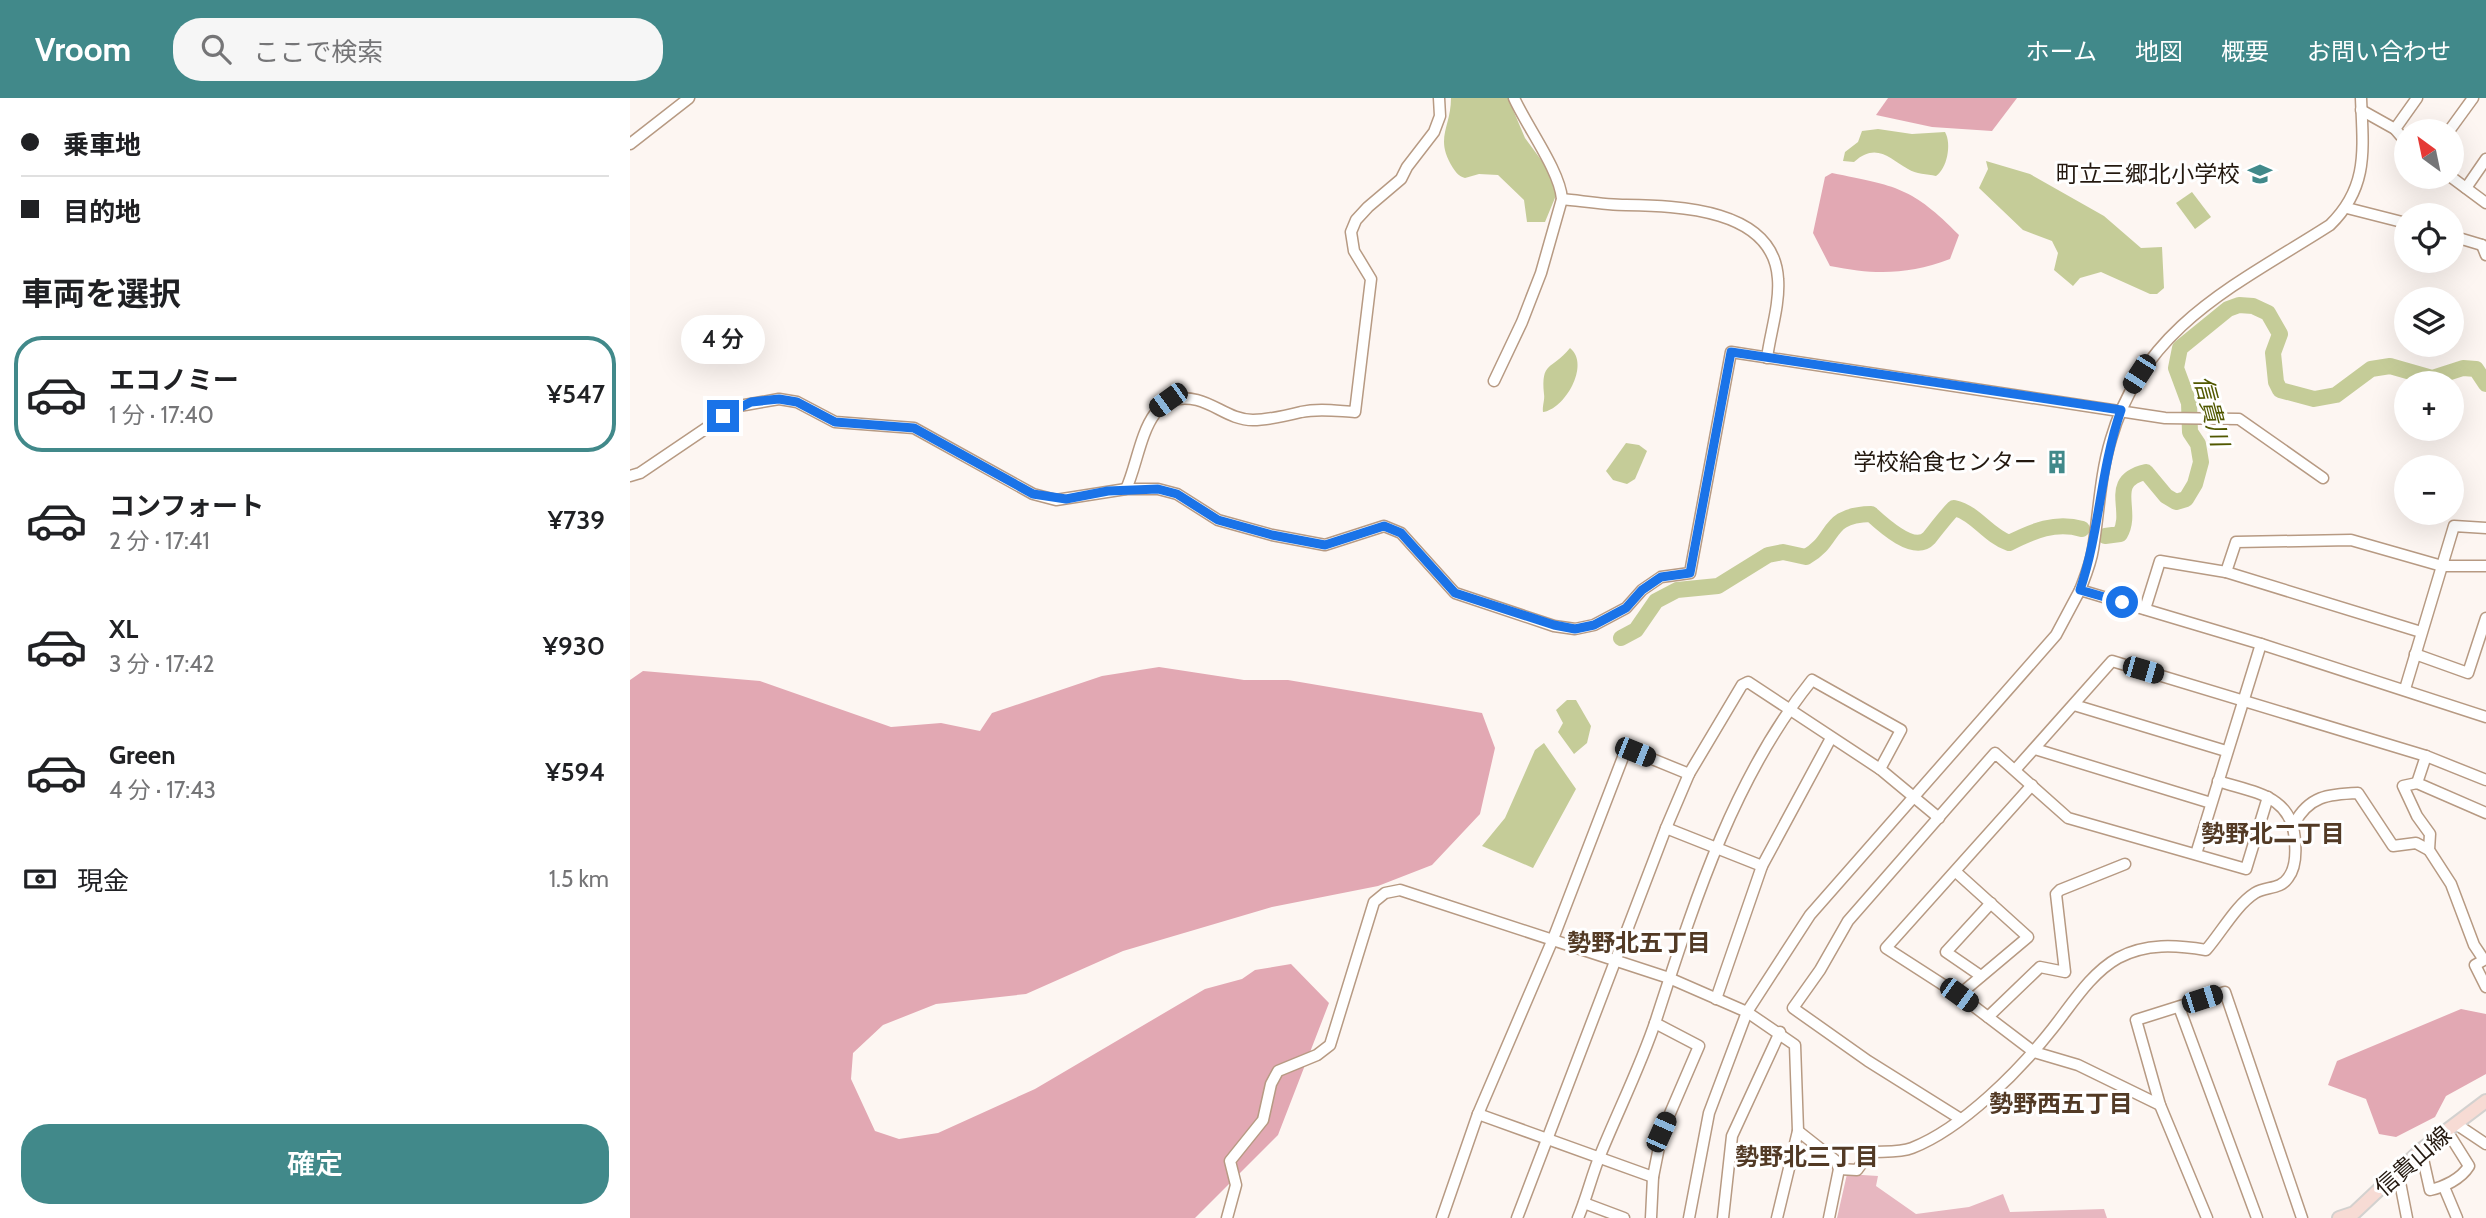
<!DOCTYPE html>
<html lang="ja">
<head>
<meta charset="utf-8">
<style>
	:root { --surface:#fff; --page:#f6f6f6; --text:#202124; --muted:#757577; --line:#e0e0e0; --accent:#41898a }
	body { margin:0; font-family:Cabin,"Noto Sans JP",sans-serif; background:var(--page); color:var(--text); height:100vh; display:flex; flex-direction:column; font-size:26px; white-space:nowrap }
	* { box-sizing:border-box; margin:0 }
	p { font-size:23px; color:var(--muted) }
	.icon { flex:none; width:38px; height:38px; fill:none; stroke:currentColor; stroke-width:2; stroke-linecap:round; stroke-linejoin:round }
	.map { position:relative; flex:1; overflow:hidden }
	.panel { display:flex; flex-direction:column; background:var(--surface); width:630px }
	.panel>* { flex:none }
	.top-card { display:grid; align-content:center; height:154px; padding:0 21px; background:var(--surface) }
	.needle { width:46px; rotate:327deg }
	.buttons { position:absolute; left:1764px; top:21px; display:grid; gap:14px }
	.buttons a { display:grid; place-items:center; width:70px; height:70px; border-radius:50%; background:var(--surface); box-shadow:0 7px 28px #0002; font-size:35px }
	.end { position:absolute; width:32px; height:32px; margin:-16px; border:9px solid #1a73e8; background:#fff; box-shadow:0 0 0 4px #fff }
	.from { border-radius:50% }
	.bubble { position:absolute; height:49px; border-radius:24px; background:var(--surface); box-shadow:0 7px 28px #0002; font-size:23px; font-weight:600; line-height:49px; text-align:center }
	.car { position:absolute; width:21px; height:42px; margin:-21px -10px; border-radius:9px; box-shadow:0 0 5px 2px #0007; background:linear-gradient(#222 24%,#8ab4d8 0 40%,#222 0 76%,#8ab4d8 0 86%,#222 0) }
	.top-card b { display:flex; align-items:center; gap:24px; height:66px; font-size:26px }
	.top-card b+b { border-top:2px solid var(--line) }
	.top-card i { width:18px; height:18px; background:var(--text) }
	ul { padding:0; list-style:none }
	li { display:flex; align-items:center; gap:21px; height:116px; margin:0 14px 10px; padding:0 7px; border:4px solid transparent; border-radius:28px }
	li div { flex:1 }
	li b { display:block; font-size:26px }
	li em { font-style:normal; font-weight:600 }
	li.current { border-color:var(--accent) }
	li>.icon { width:63px; height:63px; stroke-width:1.5 }
	h2 { padding:0 21px; font-size:32px; line-height:84px }
	.pay { display:flex; align-items:center; gap:18px; height:77px; padding:0 21px; font-size:26px }
	.pay p { margin-inline-start:auto }
	.primary-button { display:flex; gap:14px; margin-top:auto; padding:14px 21px }
	.primary-button a { flex:1; height:80px; border-radius:28px; background:var(--accent); color:#fff; font-size:28px; font-weight:600; line-height:80px; text-align:center }
	header { display:flex; align-items:center; gap:42px; box-sizing:border-box; height:98px; padding:0 35px; background:var(--accent); color:#fff }
	header strong { font-size:33px }
	nav { display:flex; gap:38px; margin-inline-start:auto; font-size:24px }
	.search { width:490px; height:63px; background:var(--page); display:flex; align-items:center; gap:18px; box-sizing:border-box; padding:0 24px; border-radius:28px; color:var(--muted); font-size:26px }
	main { display:flex; flex:1; min-height:0 }
	.map>svg:first-child { display:block }
	.green { fill:#e7b7c0 }
	.forest { fill:#e2a8b3 }
	.water { fill:#c5cc98 }
	.lines { fill:none; stroke-linecap:round; stroke-linejoin:round }
	.river { stroke:#c5cc98; stroke-width:16 }
	.minor-casing { stroke:#b79a83; stroke-width:13 }
	.major-casing { stroke:#d3d1cf; stroke-width:16 }
	.minor { stroke:#fff; stroke-width:10 }
	.major { stroke:#f7dbd4; stroke-width:12 }
	.route { stroke:#1a73e8; stroke-width:9 }
	.labels { text-anchor:middle; stroke-width:6; stroke-linejoin:round; paint-order:stroke }
	.poi-label { font-size:23px; fill:#241910; stroke:#fff; text-anchor:end }
	.street-label { font-size:23px; fill:#241910; stroke:#fff }
	.water-label { font-size:24px; font-style:italic; fill:#515800; stroke:#fff }
	.neighbourhood-label { font-size:24px; font-weight:bold; fill:#523a25; stroke:#fff }
</style>
</head>
<body>
<header>
<strong>Vroom</strong>
<div class="search"><svg class="icon" aria-label="search" viewBox="0 0 24 24"><circle cx="10" cy="10" r="6"/><path d="M15 15l6 6"/></svg>ここで検索</div>
<nav><a>ホーム</a><a>地図</a><a>概要</a><a>お問い合わせ</a></nav>
</header>
<main>
<section class="panel">
<div class="top-card">
<b><i class="from"></i>乗車地</b>
<b><i></i>目的地</b>
</div>
<h2>車両を選択</h2>
<ul>
<li class="current"><svg class="icon" aria-label="car" viewBox="0 0 24 24"><path d="M5 17H2v-5l4-1 3-4h7l3 4 3 1v5h-3M9 17h6M6 11h13"/><circle cx="7" cy="17" r="2"/><circle cx="17" cy="17" r="2"/></svg><div><b>エコノミー</b><p>1 分 · 17:40</p></div><em>¥547</em></li>
<li><svg class="icon" aria-label="car" viewBox="0 0 24 24"><path d="M5 17H2v-5l4-1 3-4h7l3 4 3 1v5h-3M9 17h6M6 11h13"/><circle cx="7" cy="17" r="2"/><circle cx="17" cy="17" r="2"/></svg><div><b>コンフォート</b><p>2 分 · 17:41</p></div><em>¥739</em></li>
<li><svg class="icon" aria-label="car" viewBox="0 0 24 24"><path d="M5 17H2v-5l4-1 3-4h7l3 4 3 1v5h-3M9 17h6M6 11h13"/><circle cx="7" cy="17" r="2"/><circle cx="17" cy="17" r="2"/></svg><div><b>XL</b><p>3 分 · 17:42</p></div><em>¥930</em></li>
<li><svg class="icon" aria-label="car" viewBox="0 0 24 24"><path d="M5 17H2v-5l4-1 3-4h7l3 4 3 1v5h-3M9 17h6M6 11h13"/><circle cx="7" cy="17" r="2"/><circle cx="17" cy="17" r="2"/></svg><div><b>Green</b><p>4 分 · 17:43</p></div><em>¥594</em></li>
</ul>
<div class="pay"><svg class="icon" aria-label="cash" viewBox="0 0 24 24"><path d="M3 7h18v10H3z"/><circle cx="12" cy="12" r="2"/></svg>現金<p>1.5 km</p></div>
<div class="primary-button"><a>確定</a></div>
</section>
<div class="map">
<svg width="1856" height="1120" viewBox="0 0 1856 1120">
	<rect width="100%" height="100%" fill="#fdf6f2"/>
	<!-- green -->
	<path class="green" d="M 1217,1076 L 1248,1078 L 1246,1088 L 1286,1116 L 1339,1109 L 1373,1096 L 1380,1114 L 1474,1111 L 1477,1120 L 1207,1120 Z"/>
	<!-- forest -->
	<g class="forest">
		<path d="M 1258,0 L 1387,0 L 1362,33 L 1302,29 L 1246,17 Z"/>
		<path d="M 1202,75 C 1266,88 1282,89 1329,137 L 1320,161 C 1277,177 1245,177 1200,168 L 1183,135 L 1195,79 Z"/>
		<path d="M 529,569 L 614,582 L 658,582 L 852,615 L 865,650 L 850,716 L 802,767 L 748,788 L 642,809 L 493,853 L 396,896 L 306,906 L 253,927 L 223,955 L 221,981 L 245,1033 L 269,1041 L 308,1035 L 405,991 L 575,891 L 612,881 L 625,872 L 661,866 L 699,905 L 648,1037 L 565,1120 L 0,1120 L 0,582 L 13,573 L 130,583 L 261,629 L 311,625 L 350,633 L 362,615 L 472,578 Z"/>
		<path d="M 1831,911 L 1856,916 L 1856,976 L 1816,998 L 1805,1019 L 1766,1039 L 1749,1036 L 1736,1001 L 1698,987 L 1707,963 Z"/>
	</g>
	<!-- water -->
	<g class="water">
		<path d="M 821,0 L 878,0 L 895,40 L 920,74 L 927,95 L 915,124 L 897,124 L 894,102 L 868,77 L 849,76 L 835,80 C 829,78 827,76 823,70 C 804,40 821,30 821,0 Z"/>
		<path d="M 1248,31 L 1282,36 L 1315,34 C 1322,46 1317,71 1306,78 C 1297,76 1286,76 1278,71 C 1259,60 1246,44 1224,64 L 1213,63 L 1215,54 L 1228,44 L 1232,33 Z"/>
		<path d="M 1356,63 L 1400,76 L 1474,118 L 1511,150 L 1532,149 L 1534,190 L 1527,196 L 1520,196 L 1471,174 L 1450,180 L 1443,188 L 1424,172 L 1428,155 L 1422,143 L 1393,132 L 1349,90 L 1358,71 Z"/>
		<path d="M 1562,94 L 1581,119 L 1565,131 L 1546,105 Z"/>
		<path d="M 940,250 C 961,267 934,312 913,314 C 912,308 915,302 914,296 C 911,263 921,273 940,250 Z"/>
		<path d="M 996,345 L 1009,347 L 1017,353 L 1005,381 L 997,386 L 983,382 L 976,373 Z"/>
		<path d="M 937,602 L 946,602 L 961,628 L 957,645 L 944,656 L 928,634 L 933,625 L 926,612 Z"/>
		<path d="M 914,645 L 946,691 L 903,770 L 852,748 L 875,720 L 905,652 Z"/>
	</g>
	<g class="lines">
		<!-- river -->
		<g class="river">
			<path d="M 1475,438 L 1490,436 C 1504,412 1476,383 1516,374 L 1536,398 L 1546,404 L 1556,401 L 1565,386 L 1571,364 L 1568,346 L 1560,334 L 1559,305 L 1546,270 L 1550,250 L 1598,211 L 1609,207 L 1623,208 L 1638,215 L 1650,236 L 1643,255 L 1646,284 L 1650,292 L 1684,301 L 1706,297 L 1741,271 L 1760,268 L 1802,280 L 1833,270 L 1846,271 L 1856,286"/>
			<path d="M 991,540 L 1006,532 L 1026,503 L 1047,492 L 1088,488 L 1138,457 L 1153,454 L 1176,459 C 1207,442 1194,417 1241,416 C 1252,426 1284,456 1299,440 C 1307,430 1315,419 1324,410 C 1346,415 1357,437 1379,445 C 1403,433 1426,423 1452,431"/>
		</g>
		<!-- minor casing -->
		<g class="minor-casing">
			<g id="minor">
				<path d="M 1731,12 L 1765,31"/>
				<path d="M 1819,33 L 1843,0"/>
				<path d="M 1776,44 L 1765,31 L 1787,0"/>
				<path d="M 0,46 L 59,0"/>
				<path d="M 1821,79 L 1856,105"/>
				<path d="M 1836,90 L 1856,61"/>
				<path d="M 932,101 C 953,103 975,107 996,107 C 1047,108 1144,110 1148,181 C 1150,206 1140,236 1137,260"/>
				<path d="M 1717,110 L 1776,125"/>
				<path d="M 1822,138 L 1852,147"/>
				<path d="M 1852,147 L 1856,157"/>
				<path d="M 864,283 L 892,224 L 911,175 L 932,101 C 930,73 897,29 884,0"/>
				<path d="M 0,378 L 10,375 L 109,308 L 149,301 L 167,304 L 205,324 L 284,330 L 403,396 L 426,402 L 496,391 L 528,391 L 547,396 L 588,422 L 642,437 L 695,447 L 754,428 L 771,435 L 825,495 L 924,528 L 945,531 L 964,527 L 996,510 L 1012,492 L 1031,479 L 1060,475 L 1101,254 L 1535,320 L 1609,321 L 1693,380"/>
				<path d="M 496,391 C 512,357 513,289 567,302 C 587,307 601,322 623,322 C 639,322 655,318 671,314 C 689,310 707,313 725,314 L 741,181 L 724,153 L 721,134 L 726,122 L 738,109 L 771,81 L 777,69 L 804,34 L 810,18 L 809,0"/>
				<path d="M 1596,474 L 1606,444 L 1721,442 L 1812,468 L 1856,468"/>
				<path d="M 1450,492 C 1455,479 1461,465 1463,451 C 1469,414 1470,377 1481,341 C 1514,227 1608,186 1700,127 C 1739,89 1733,51 1731,0"/>
				<path d="M 1515,511 L 1530,463 L 1596,474 L 1791,534"/>
				<path d="M 1785,556 L 1838,575 L 1856,520"/>
				<path d="M 1775,591 L 1824,428 L 1856,430"/>
				<path d="M 1444,607 L 1596,653"/>
				<path d="M 1405,651 L 1581,705"/>
				<path d="M 1385,672 L 1482,563 L 1796,658 L 1856,682"/>
				<path d="M 1787,685 L 1796,658"/>
				<path d="M 1402,687 L 1256,850 L 1329,897 L 1404,954 L 1448,967 L 1530,1007"/>
				<path d="M 1856,715 L 1787,685 L 1773,688 L 1787,718 L 1800,736 L 1799,752 L 1821,786 L 1844,847 L 1854,862 L 1845,867 L 1856,889"/>
				<path d="M 1664,726 C 1679,698 1698,696 1728,695 L 1763,748 L 1786,745 L 1799,752"/>
				<path d="M 1036,730 L 1132,768"/>
				<path d="M 1566,756 L 1631,546"/>
				<path d="M 1326,774 L 1398,839 L 1329,897"/>
				<path d="M 1351,878 L 1316,854 L 1361,805"/>
				<path d="M 1086,901 L 1132,768 L 1201,640"/>
				<path d="M 1549,909 L 1627,1120"/>
				<path d="M 1358,919 L 1410,869 L 1435,874 L 1426,796 L 1430,792 L 1495,766"/>
				<path d="M 848,1016 L 1023,1079"/>
				<path d="M 1329,1020 L 1238,963 L 1163,910 L 1190,872 L 1218,823 L 1365,655 L 1438,720 L 1616,771 L 1638,699"/>
				<path d="M 1826,1026 L 1856,1046"/>
				<path d="M 1168,1033 L 1206,1063 L 1209,1071 L 1199,1120"/>
				<path d="M 1791,1052 L 1800,1092 C 1814,1089 1831,1081 1839,1068 L 1817,1033"/>
				<path d="M 1209,1071 L 1227,1072 L 1240,1054 C 1253,1053 1270,1055 1282,1050 C 1333,1030 1390,972 1423,930 C 1442,906 1461,875 1488,860 C 1516,845 1546,847 1576,852 C 1591,835 1606,807 1625,795 C 1636,788 1650,792 1658,780 C 1666,770 1666,756 1665,744 C 1663,697 1625,695 1588,683"/>
				<path d="M 1768,1074 L 1777,1120"/>
				<path d="M 1814,1089 L 1827,1120"/>
				<path d="M 954,1105 L 994,1120"/>
				<path d="M 597,1120 L 606,1087 L 600,1063 L 633,1022 L 641,986 L 648,973 L 687,957 L 700,947 L 744,804 L 755,795 L 770,792 L 1039,880 L 1117,914 L 1165,947 L 1168,1033 L 1147,1120"/>
				<path d="M 812,1120 L 848,1016 L 923,841 L 995,654 L 1005,654 L 1059,676"/>
				<path d="M 887,1120 L 1036,730 L 1059,676 L 1112,587 L 1118,584 L 1250,671 L 1309,720"/>
				<path d="M 948,1120 C 957,1099 962,1076 971,1055 C 989,1011 1011,967 1026,922 C 1064,805 1103,680 1182,582 L 1271,632 L 1250,671"/>
				<path d="M 1021,1120 L 1023,1079 L 1032,1034 L 1069,948 L 1025,925"/>
				<path d="M 1059,1120 L 1079,1015 L 1117,914 L 1180,817 L 1426,537 L 1450,492 L 1631,546 L 1856,619"/>
				<path d="M 1093,1120 L 1102,1038 L 1150,934"/>
				<path d="M 1577,1120 L 1530,1007 L 1506,922 L 1595,894 L 1672,1120"/>
			</g>
		</g>
		<!-- major casing -->
		<g class="major-casing">
			<path id="major" d="M 1709,1120 L 1724,1115 L 1791,1052 L 1856,1003"/>
		</g>
		<!-- minor -->
		<use href="#minor" class="minor"/>
		<!-- major -->
		<use href="#major" class="major"/>
	</g>
	<g class="lines">
		<!-- route -->
		<path class="route" d="M 93,318 L 121,304 L 149,301 L 167,304 L 205,324 L 284,330 L 403,396 L 436,401 L 478,393 L 528,391 L 547,396 L 588,422 L 642,437 L 695,447 L 754,428 L 771,435 L 825,495 L 924,527 L 945,531 L 964,527 L 996,510 L 1012,492 L 1031,479 L 1060,475 L 1101,254 L 1491,312 C 1470,373 1470,432 1450,492 L 1492,504"/>
	</g>
	<!-- icons -->
	<defs>
		<g id="school-bare" transform="scale(1.89)"><path d="M0-5L7-2L0 1L-7-2ZM-4 1L0 2.5L4 1V4Q0 6-4 4Z" fill="#41898a" stroke="#fff" stroke-width="2.5" paint-order="stroke"/></g>
		<g id="building-bare" transform="scale(1.89)"><path d="M-4-6H4V6H1V3H-1V6H-4ZM-2.5-4.3h1.7v1.8h-1.7ZM.8-4.3h1.7v1.8H.8ZM-2.5-1h1.7V.8h-1.7ZM.8-1h1.7V.8H.8Z" fill="#41898a" stroke="#fff" stroke-width="2.5" paint-order="stroke"/></g>
	</defs>
	<g fill-rule="evenodd">
		<use href="#school-bare" x="1630" y="76"/>
		<use href="#building-bare" x="1427" y="364"/>
	</g>
	<g class="labels">
		<!-- poi labels -->
		<g class="poi-label">
			<text x="1610" y="84">町立三郷北小学校</text>
			<text x="1407" y="372">学校給食センター</text>
		</g>
		<!-- street labels -->
		<g class="street-label">
			<text transform="translate(1783 1063) rotate(-41)" y="8">信貴山線</text>
		</g>
		<!-- water labels -->
		<g class="water-label">
			<text transform="translate(1581 313) rotate(75)" y="8">信貴川</text>
		</g>
		<!-- neighbourhood labels -->
		<g class="neighbourhood-label">
			<text x="1643" y="744">勢野北二丁目</text>
			<text x="1009" y="853">勢野北五丁目</text>
			<text x="1431" y="1014">勢野西五丁目</text>
			<text x="1177" y="1067">勢野北三丁目</text>
		</g>
	</g>
</svg>
<div class="buttons">
<a><svg class="needle" viewBox="-14 -14 28 28"><path d="M0-13l5 13h-10z" fill="#e53935"/><path d="M0 13l5-13h-10z" fill="#757577"/></svg></a>
<a><svg class="icon" aria-label="locate" viewBox="0 0 24 24"><circle cx="12" cy="12" r="6"/><path d="M12 2v4M12 18v4M2 12h4M18 12h4"/></svg></a>
<a><svg class="icon" aria-label="layers" viewBox="0 0 24 24"><path d="M12 4l9 5-9 5-9-5zM3 14l9 5 9-5"/></svg></a>
<a>+</a>
<a>−</a>
</div>
<i class="end from" style="left:1492px;top:504px"></i>
<i class="end" style="left:93px;top:318px"></i>
<div class="bubble" style="left:51px;top:217px;width:84px">4 分</div>
<i class="car" style="left:1509px;top:276px;rotate:213deg"></i>
<i class="car" style="left:538px;top:302px;rotate:234deg"></i>
<i class="car" style="left:1513px;top:572px;rotate:106deg"></i>
<i class="car" style="left:1005px;top:654px;rotate:112deg"></i>
<i class="car" style="left:1329px;top:897px;rotate:126deg"></i>
<i class="car" style="left:1572px;top:901px;rotate:72deg"></i>
<i class="car" style="left:1031px;top:1034px;rotate:24deg"></i>
</div>
</main>
</body>
</html>
